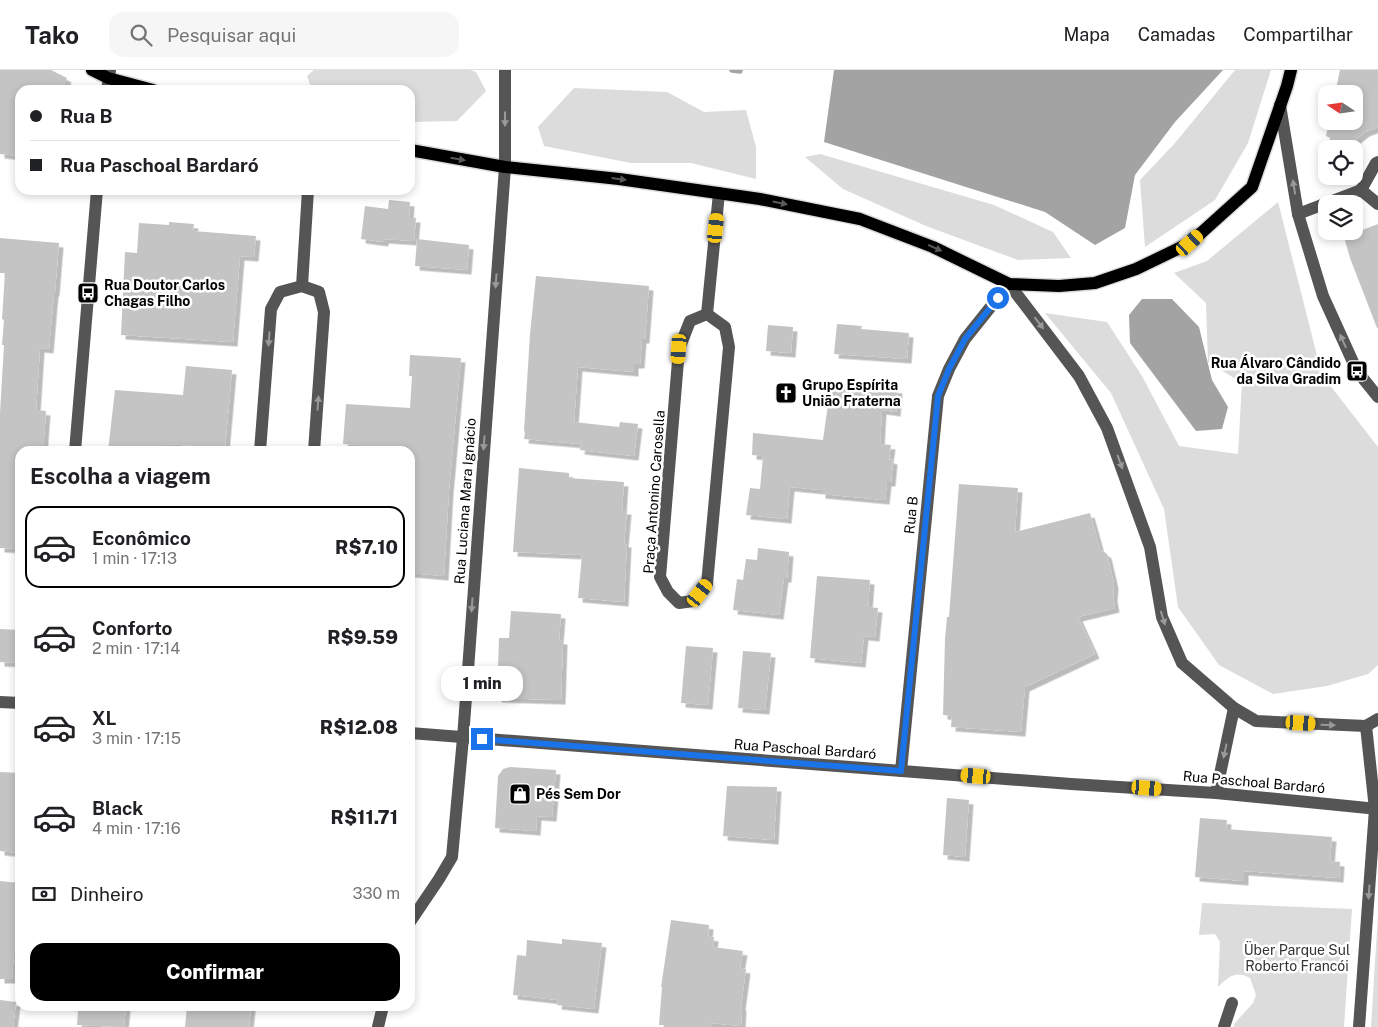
<!DOCTYPE html>
<html lang="pt">
<head>
<meta charset="utf-8">
<style>
	:root { --surface:#fff; --page:#f6f6f6; --text:#202124; --muted:#757577; --line:#e0e0e0; --accent:#000 }
	body { margin:0; font-family:"Public Sans",sans-serif; background:var(--page); color:var(--text); height:100vh; display:flex; flex-direction:column; font-size:19px; white-space:nowrap }
	* { box-sizing:border-box; margin:0 }
	p { font-size:16px; color:var(--muted) }
	.icon { flex:none; width:28px; height:28px; fill:none; stroke:currentColor; stroke-width:2; stroke-linecap:round; stroke-linejoin:round }
	.map { position:relative; flex:1; overflow:hidden }
	.sheet { position:absolute; left:15px; top:376px; width:400px; height:565px; display:flex; flex-direction:column; background:var(--surface); border-radius:15px; box-shadow:0 2px 8px #0003 }
	.sheet>* { flex:none }
	.banner { position:absolute; left:15px; top:15px; width:400px; height:110px; border-radius:15px; box-shadow:0 2px 8px #0003; display:grid; align-content:center; height:110px; padding:0 15px; background:var(--surface) }
	.needle { width:32px; rotate:283deg }
	.buttons { position:absolute; left:1318px; top:15px; display:grid; gap:10px }
	.buttons a { display:grid; place-items:center; width:45px; height:45px; border-radius:10px; background:var(--surface); box-shadow:0 2px 8px #0003; font-size:25px }
	.end { position:absolute; width:22px; height:22px; margin:-11px; border:6px solid #1a73e8; background:#fff; box-shadow:0 0 0 2px #fff }
	.from { border-radius:50% }
	.bubble { position:absolute; height:35px; border-radius:15px; background:var(--surface); box-shadow:0 2px 8px #0003; font-size:16px; font-weight:800; line-height:35px; text-align:center }
	.car { position:absolute; width:15px; height:30px; margin:-15px -8px; border-radius:6px; box-shadow:0 0 4px 1px #0007; background:linear-gradient(#f5c518 24%,#345 0 40%,#f5c518 0 76%,#345 0 86%,#f5c518 0) }
	.banner b { display:flex; align-items:center; gap:18px; height:48px; font-size:19px }
	.banner b+b { border-top:1px solid var(--line) }
	.banner i { width:12px; height:12px; background:var(--text) }
	ul { padding:0; list-style:none }
	li { display:flex; align-items:center; gap:15px; height:82px; margin:0 10px 8px; padding:0 5px; border:2px solid transparent; border-radius:15px }
	li div { flex:1 }
	li b { display:block; font-size:19px }
	li em { font-style:normal; font-weight:800 }
	li.on { border-color:var(--accent) }
	li>.icon { width:45px; height:45px; stroke-width:1.5 }
	h2 { padding:0 15px; font-size:22px; line-height:60px }
	.pay { display:flex; align-items:center; gap:12px; height:55px; padding:0 15px; font-size:19px }
	.pay p { margin-inline-start:auto }
	.primary-button { display:flex; gap:10px; margin-top:auto; padding:10px 15px }
	.primary-button a { flex:1; height:58px; border-radius:15px; background:var(--accent); color:#fff; font-size:20px; font-weight:800; line-height:58px; text-align:center }
	header { display:flex; align-items:center; gap:30px; box-sizing:border-box; height:70px; padding:0 25px; background:var(--surface); border-bottom:1px solid var(--line) }
	header strong { font-size:24px }
	nav { display:flex; gap:28px; margin-inline-start:auto; font-size:18px }
	.search { width:350px; height:45px; background:var(--page); display:flex; align-items:center; gap:12px; box-sizing:border-box; padding:0 18px; border-radius:15px; color:var(--muted); font-size:19px }
	.map>svg:first-child { display:block }
	.green { fill:#dcdcdc }
	.water { fill:#a3a3a3 }
	.lines { fill:none; stroke-linecap:round; stroke-linejoin:round }
	.stream { stroke:#a3a3a3; stroke-width:5.5 }
	.building { fill:#c4c4c4; filter:url(#shadow) }
	.major-casing { stroke:#dbdbdb; stroke-width:15 }
	.minor { stroke:#555; stroke-width:12 }
	.major { stroke:#000; stroke-width:12 }
	.oneway { fill:#999 }
	.oneway2 { fill:#595959 }
	.route { stroke:#1a73e8; stroke-width:6 }
	.labels { text-anchor:middle; stroke-width:5; stroke-linejoin:round; paint-order:stroke }
	.poi-label { font-size:14px; font-weight:bold; fill:#000; stroke:#fff; text-anchor:start }
	.street-label { font-size:14px; fill:#000; stroke:#fff }
	.park-label { font-size:14px; fill:#333; stroke:#fff }
</style>
</head>
<body>
<header>
<strong>Tako</strong>
<div class="search"><svg class="icon" aria-label="search" viewBox="0 0 24 24"><circle cx="10" cy="10" r="6"/><path d="M15 15l6 6"/></svg>Pesquisar aqui</div>
<nav><a>Mapa</a><a>Camadas</a><a>Compartilhar</a></nav>
</header>
<div class="map">
<svg width="1378" height="957" viewBox="0 0 1378 957">
	<defs>
		<filter id="shadow"><feDropShadow dx="4.5" dy="4.5" stdDeviation="0" flood-color="#0004"/></filter>
	</defs>
	<rect width="100%" height="100%" fill="#fff"/>
	<!-- green -->
	<g class="green">
		<path d="M 314,0 L 470,0 L 476,2 L 486,21 L 457,51 L 410,52 L 410,20 L 312,20 L 307,6 Z"/>
		<path d="M 1235,0 L 1271,0 L 1248,73 L 1215,130 L 1145,177 L 1140,110 L 1175,73 Z"/>
		<path d="M 574,18 L 667,22 L 704,42 L 746,40 L 756,77 L 756,109 L 691,93 L 631,93 L 544,76 L 538,57 Z"/>
		<path d="M 820,84 L 994,135 L 1053,162 L 1071,188 L 1018,190 L 926,156 L 843,119 L 805,87 Z"/>
		<path d="M 1278,132 L 1322,305 L 1378,377 L 1378,595 L 1368,604 L 1327,616 L 1273,624 L 1219,595 L 1178,537 L 1164,439 L 1111,323 L 1045,243 L 1107,252 L 1142,306 L 1179,376 L 1238,384 L 1242,313 L 1208,292 L 1206,233 L 1174,203 L 1207,191 Z"/>
		<path d="M 1202,833 L 1352,839 L 1344,957 L 1234,957 L 1234,954 L 1253,933 L 1256,925 L 1250,908 C 1236,900 1228,907 1218,917 L 1220,872 L 1215,864 L 1199,865 Z"/>
		<path d="M 1378,844 L 1378,957 L 1371,957 Z"/>
	</g>
	<!-- water -->
	<g class="water">
		<path d="M 834,0 L 1223,0 L 1175,52 L 1135,105 L 1125,158 L 1095,175 L 1045,142 L 824,72 Z"/>
		<path d="M 1142,229 L 1172,229 L 1199,257 L 1212,310 L 1228,337 L 1222,359 L 1196,361 L 1130,273 L 1129,245 Z"/>
	</g>
	<g class="lines">
		<!-- stream -->
		<path class="stream" d="M 732,0 L 740,1"/>
	</g>
	<!-- building -->
	<g class="building">
		<path d="M 0,0 L 51,0 L 67,8 L 61,20 L 20,20 L 20,86 L 0,84 Z"/>
		<path d="M 1340,0 L 1378,0 L 1378,57 L 1365,62 L 1349,75 L 1348,79 L 1328,79 L 1330,68 L 1326,66 L 1329,51 L 1354,51 L 1354,24 L 1335,24 Z"/>
		<path d="M 389,130 L 410,132 L 409,148 L 416,148 L 414,171 L 384,169 L 384,172 L 361,169 L 365,136 L 388,139 Z"/>
		<path d="M 169,152 L 194,154 L 193,161 L 256,166 L 254,187 L 240,186 L 233,272 L 121,265 L 125,182 L 137,183 L 139,153 L 169,155 Z"/>
		<path d="M 1378,154 L 1378,258 L 1377,258 L 1350,188 L 1344,167 Z"/>
		<path d="M 0,168 L 59,173 L 55,222 L 54,222 L 49,279 L 40,278 L 36,340 L 46,341 L 43,381 L 20,381 L 20,479 L 0,478 L 0,343 L 4,275 L 2,275 L 4,250 L 2,249 L 5,203 L 0,203 Z"/>
		<path d="M 417,169 L 469,175 L 467,200 L 415,196 Z"/>
		<path d="M 536,206 L 649,216 L 645,269 L 642,269 L 640,294 L 634,294 L 634,302 L 578,297 L 574,352 L 619,357 L 620,352 L 638,354 L 634,386 L 580,380 L 581,374 L 524,369 L 525,362 L 524,361 L 530,264 Z"/>
		<path d="M 837,254 L 862,256 L 861,259 L 909,263 L 907,289 L 834,284 Z"/>
		<path d="M 768,255 L 793,257 L 791,283 L 766,281 Z"/>
		<path d="M 410,285 L 461,288 L 449,420 L 444,506 L 410,503 L 410,381 L 356,381 L 357,375 L 343,374 L 346,334 L 410,338 L 412,306 L 409,306 Z"/>
		<path d="M 186,296 L 232,300 L 225,378 L 166,374 L 165,381 L 108,381 L 115,320 L 183,325 Z"/>
		<path d="M 831,313 L 898,319 L 896,342 L 882,340 L 880,374 L 891,375 L 889,389 L 893,390 L 891,412 L 887,412 L 885,430 L 821,424 L 821,420 L 790,417 L 787,449 L 746,445 L 750,418 L 760,419 L 763,386 L 752,385 L 753,363 L 823,370 Z"/>
		<path d="M 519,398 L 569,403 L 569,408 L 624,412 L 622,440 L 627,440 L 624,473 L 627,473 L 624,532 L 578,528 L 582,485 L 513,482 Z"/>
		<path d="M 959,414 L 1018,418 L 1015,462 L 1090,443 L 1100,479 L 1107,484 L 1114,514 L 1113,527 L 1115,538 L 1078,547 L 1095,584 L 1025,617 L 1021,662 L 951,657 L 952,646 L 943,645 L 945,569 L 947,547 L 949,547 Z"/>
		<path d="M 758,478 L 789,482 L 787,508 L 784,508 L 779,545 L 733,540 L 737,509 L 743,510 L 746,489 L 757,490 Z"/>
		<path d="M 817,506 L 870,510 L 868,537 L 878,538 L 875,567 L 864,566 L 861,593 L 810,588 Z"/>
		<path d="M 511,541 L 561,544 L 559,570 L 563,570 L 561,630 L 497,628 L 499,568 L 509,568 Z"/>
		<path d="M 0,559 L 20,560 L 20,593 L 0,592 Z"/>
		<path d="M 686,576 L 713,578 L 708,635 L 681,633 Z"/>
		<path d="M 743,581 L 771,583 L 765,640 L 738,638 Z"/>
		<path d="M 510,697 L 556,700 L 552,747 L 537,746 L 536,761 L 495,758 L 498,706 L 503,699 Z"/>
		<path d="M 0,702 L 20,703 L 20,783 L 0,781 Z"/>
		<path d="M 727,716 L 777,717 L 774,770 L 723,766 Z"/>
		<path d="M 947,728 L 969,730 L 965,787 L 943,785 Z"/>
		<path d="M 1200,748 L 1227,750 L 1226,759 L 1332,767 L 1330,791 L 1340,792 L 1339,808 L 1244,801 L 1244,811 L 1195,807 Z"/>
		<path d="M 0,811 L 20,813 L 18,864 L 20,864 L 20,880 L 14,879 L 12,909 L 0,909 Z"/>
		<path d="M 671,850 L 709,855 L 708,866 L 714,867 L 713,877 L 743,881 L 740,898 L 746,899 L 741,936 L 742,937 L 741,956 L 711,953 L 710,957 L 665,957 L 665,955 L 659,955 L 662,917 L 661,917 Z"/>
		<path d="M 562,869 L 602,873 L 594,939 L 557,935 L 558,930 L 513,925 L 517,885 L 526,886 L 527,870 L 562,874 Z"/>
		<path d="M 0,930 L 16,932 L 13,957 L 0,957 Z"/>
		<path d="M 85,936 L 126,936 L 124,957 L 77,955 L 78,940 L 85,941 Z"/>
		<path d="M 187,936 L 251,936 L 249,957 L 185,957 Z"/>
	</g>
	<g class="lines">
		<!-- major casing -->
		<g class="major-casing">
			<g id="major">
				<path d="M 92,0 L 108,8 L 153,20"/>
				<path d="M 410,80 L 505,97 L 619,109 L 760,129 L 860,149 L 933,177 L 1009,214 L 1059,216 L 1095,213 L 1136,199 L 1190,173 L 1252,117 L 1287,16 L 1291,0"/>
			</g>
		</g>
		<!-- minor -->
		<g class="minor">
			<path d="M 107,20 L 110,0"/>
			<path d="M 1280,35 L 1298,144 L 1323,226 L 1357,301 L 1378,327"/>
			<path d="M 1361,120 L 1376,93 L 1378,92"/>
			<path d="M 1361,120 L 1378,134"/>
			<path d="M 1298,144 L 1361,120"/>
			<path d="M 302,216 L 308,120"/>
			<path d="M 707,244 L 725,257 L 729,277 L 707,514 L 693,531 L 679,533 L 668,522 L 660,507 L 679,279 L 690,251 Z"/>
			<path d="M 707,244 L 719,123"/>
			<path d="M 75,381 L 97,120"/>
			<path d="M 260,381 L 271,239 L 280,222 L 302,216 L 319,222 L 324,242 L 314,381"/>
			<path d="M 0,632 L 20,633"/>
			<path d="M 410,663 L 1071,714 L 1216,723 L 1378,739"/>
			<path d="M 901,701 L 938,326 L 949,299 L 965,269 L 1009,214 L 1079,306 L 1107,358 L 1150,477 L 1162,547 L 1182,593 L 1234,638 L 1256,651 L 1366,656 L 1378,649"/>
			<path d="M 1216,723 L 1234,638"/>
			<path d="M 410,852 L 439,809 L 452,787 L 463,668 L 505,97 L 505,0"/>
			<path d="M 378,957 L 383,936"/>
			<path d="M 1224,957 L 1232,933"/>
			<path d="M 1359,957 L 1375,739 L 1366,656"/>
		</g>
		<!-- major -->
		<use href="#major" class="major"/>
	</g>
	<!-- one-way arrows -->
	<defs><path id="oneway-solid" d="M-6-.8H1V-3.2L6.5 0L1 3.2V.8H-6Z" transform="scale(1.25)"/></defs>
	<g class="oneway">
		<use href="#oneway-solid" transform="translate(505 49) rotate(90)"/>
		<use href="#oneway-solid" transform="translate(1294 117) rotate(-99)"/>
		<use href="#oneway-solid" transform="translate(496 211) rotate(94)"/>
		<use href="#oneway-solid" transform="translate(1039 253) rotate(52)"/>
		<use href="#oneway-solid" transform="translate(269 269) rotate(94)"/>
		<use href="#oneway-solid" transform="translate(1343 271) rotate(-114)"/>
		<use href="#oneway-solid" transform="translate(318 333) rotate(-86)"/>
		<use href="#oneway-solid" transform="translate(484 373) rotate(94)"/>
		<use href="#oneway-solid" transform="translate(1120 392) rotate(70)"/>
		<use href="#oneway-solid" transform="translate(472 535) rotate(94)"/>
		<use href="#oneway-solid" transform="translate(1163 548) rotate(72)"/>
		<use href="#oneway-solid" transform="translate(1328 655) rotate(2)"/>
		<use href="#oneway-solid" transform="translate(1225 681) rotate(102)"/>
		<use href="#oneway-solid" transform="translate(1369 822) rotate(94)"/>
	</g>
	<g class="oneway2">
		<use href="#oneway-solid" transform="translate(458 89) rotate(10)"/>
		<use href="#oneway-solid" transform="translate(619 109) rotate(7)"/>
		<use href="#oneway-solid" transform="translate(780 133) rotate(11)"/>
		<use href="#oneway-solid" transform="translate(935 178) rotate(24)"/>
	</g>
	<g class="lines">
		<!-- route -->
		<path class="route" d="M 482,669 L 901,701 L 938,326 L 949,299 L 965,269 L 998,228"/>
	</g>
	<!-- icons -->
	<defs>
		<g id="bus-square" transform="scale(1.125)"><rect x="-9" y="-9" width="18" height="18" rx="4" fill="#000" stroke="#fff"/><path d="M-5-6H5V4H4V6H2V4H-2V6H-4V4H-5ZM-3.5-4V0h7V-4ZM-3.5 1.2v1.5H-2V1.2ZM2 1.2v1.5H3.5V1.2Z" fill="#fff"/></g>
		<g id="church-square" transform="scale(1.125)"><rect x="-9" y="-9" width="18" height="18" rx="4" fill="#000" stroke="#fff"/><path d="M-1.2-6h2.4v3.5h3.3v2.4h-3.3V6h-2.4V-.1h-3.3v-2.4h3.3Z" fill="#fff"/></g>
		<g id="shop-square" transform="scale(1.125)"><rect x="-9" y="-9" width="18" height="18" rx="4" fill="#000" stroke="#fff"/><path d="M-5-2.5h2.3a2.7 3.5 0 0 1 5.4 0H5L5.5 6h-11ZM-1.5-2.5h3a1.5 2.3 0 0 0-3 0Z" fill="#fff"/></g>
	</defs>
	<g fill-rule="evenodd">
		<use href="#bus-square" x="88" y="223"/>
		<use href="#bus-square" x="1357" y="301"/>
		<use href="#church-square" x="786" y="323"/>
		<use href="#shop-square" x="520" y="724"/>
	</g>
	<g class="labels">
		<!-- poi labels -->
		<g class="poi-label">
			<text x="104" y="220">Rua Doutor Carlos<tspan x="104" dy="16">Chagas Filho</tspan></text>
			<text x="1341" y="298" text-anchor="end">Rua Álvaro Cândido<tspan x="1341" dy="16">da Silva Gradim</tspan></text>
			<text x="802" y="320">Grupo Espírita<tspan x="802" dy="16">União Fraterna</tspan></text>
			<text x="536" y="729">Pés Sem Dor</text>
		</g>
		<!-- street labels -->
		<g class="street-label">
			<text transform="translate(654 422) rotate(-86)" y="5">Praça Antonino Carosella</text>
			<text transform="translate(465 431) rotate(-86)" y="5">Rua Luciana Mara Ignácio</text>
			<text transform="translate(911 445) rotate(-84)" y="5">Rua B</text>
			<text transform="translate(805 679) rotate(4)" y="5">Rua Paschoal Bardaró</text>
			<text transform="translate(1254 712) rotate(5)" y="5">Rua Paschoal Bardaró</text>
		</g>
		<!-- park labels -->
		<g class="park-label">
			<text x="1297" y="885">Über Parque Sul<tspan x="1297" dy="16">Roberto Francói</tspan></text>
		</g>
	</g>
</svg>
<div class="buttons">
<a><svg class="needle" viewBox="-14 -14 28 28"><path d="M0-13l5 13h-10z" fill="#e53935"/><path d="M0 13l5-13h-10z" fill="#757577"/></svg></a>
<a><svg class="icon" aria-label="locate" viewBox="0 0 24 24"><circle cx="12" cy="12" r="6"/><path d="M12 2v4M12 18v4M2 12h4M18 12h4"/></svg></a>
<a><svg class="icon" aria-label="layers" viewBox="0 0 24 24"><path d="M12 4l9 5-9 5-9-5zM3 14l9 5 9-5"/></svg></a>
</div>
<i class="end from" style="left:998px;top:228px"></i>
<i class="end" style="left:482px;top:669px"></i>
<div class="bubble" style="left:441px;top:596px;width:82px">1 min</div>
<i class="car" style="left:716px;top:158px;rotate:6deg"></i>
<i class="car" style="left:1190px;top:173px;rotate:48deg"></i>
<i class="car" style="left:679px;top:279px;rotate:184deg"></i>
<i class="car" style="left:700px;top:523px;rotate:38deg"></i>
<i class="car" style="left:1301px;top:653px;rotate:93deg"></i>
<i class="car" style="left:976px;top:706px;rotate:275deg"></i>
<i class="car" style="left:1147px;top:718px;rotate:94deg"></i>
<div class="banner">
<b><i class="from"></i>Rua B</b>
<b><i></i>Rua Paschoal Bardaró</b>
</div>
<section class="sheet">
<h2>Escolha a viagem</h2>
<ul>
<li class="on"><svg class="icon" aria-label="car" viewBox="0 0 24 24"><path d="M5 17H2v-5l4-1 3-4h7l3 4 3 1v5h-3M9 17h6M6 11h13"/><circle cx="7" cy="17" r="2"/><circle cx="17" cy="17" r="2"/></svg><div><b>Econômico</b><p>1 min · 17:13</p></div><em>R$7.10</em></li>
<li><svg class="icon" aria-label="car" viewBox="0 0 24 24"><path d="M5 17H2v-5l4-1 3-4h7l3 4 3 1v5h-3M9 17h6M6 11h13"/><circle cx="7" cy="17" r="2"/><circle cx="17" cy="17" r="2"/></svg><div><b>Conforto</b><p>2 min · 17:14</p></div><em>R$9.59</em></li>
<li><svg class="icon" aria-label="car" viewBox="0 0 24 24"><path d="M5 17H2v-5l4-1 3-4h7l3 4 3 1v5h-3M9 17h6M6 11h13"/><circle cx="7" cy="17" r="2"/><circle cx="17" cy="17" r="2"/></svg><div><b>XL</b><p>3 min · 17:15</p></div><em>R$12.08</em></li>
<li><svg class="icon" aria-label="car" viewBox="0 0 24 24"><path d="M5 17H2v-5l4-1 3-4h7l3 4 3 1v5h-3M9 17h6M6 11h13"/><circle cx="7" cy="17" r="2"/><circle cx="17" cy="17" r="2"/></svg><div><b>Black</b><p>4 min · 17:16</p></div><em>R$11.71</em></li>
</ul>
<div class="pay"><svg class="icon" aria-label="cash" viewBox="0 0 24 24"><path d="M3 7h18v10H3z"/><circle cx="12" cy="12" r="2"/></svg>Dinheiro<p>330 m</p></div>
<div class="primary-button"><a>Confirmar</a></div>
</section>
</div>
</body>
</html>
